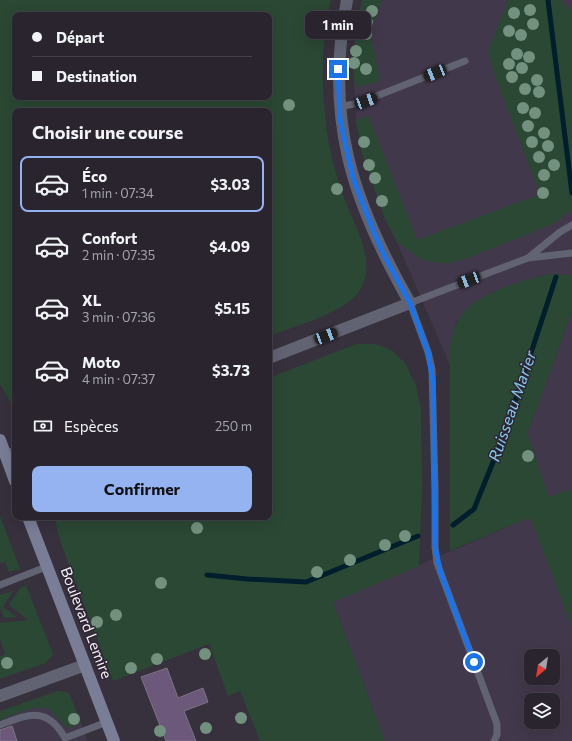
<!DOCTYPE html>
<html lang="fr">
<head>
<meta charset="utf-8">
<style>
	:root { --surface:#29242e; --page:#35303a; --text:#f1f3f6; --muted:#a5a4aa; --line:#45414a; --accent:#95b2f1 }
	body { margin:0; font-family:Commissioner,sans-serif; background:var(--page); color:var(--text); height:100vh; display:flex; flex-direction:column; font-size:15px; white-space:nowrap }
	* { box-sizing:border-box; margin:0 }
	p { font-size:13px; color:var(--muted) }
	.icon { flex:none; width:22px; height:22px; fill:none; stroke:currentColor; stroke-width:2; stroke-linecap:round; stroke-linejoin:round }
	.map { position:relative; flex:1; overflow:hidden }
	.sheet { position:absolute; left:12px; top:108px; width:260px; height:412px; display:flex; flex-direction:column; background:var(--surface); border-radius:8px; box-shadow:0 4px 16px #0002,0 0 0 1px var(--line) }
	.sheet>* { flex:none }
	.hud { position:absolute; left:12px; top:12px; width:260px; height:88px; border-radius:8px; box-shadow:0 4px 16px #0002,0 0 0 1px var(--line); display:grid; align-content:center; height:88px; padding:0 20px; background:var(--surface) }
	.needle { width:26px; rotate:210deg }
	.controls { position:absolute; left:524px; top:649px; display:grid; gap:8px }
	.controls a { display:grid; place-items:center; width:36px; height:36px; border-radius:8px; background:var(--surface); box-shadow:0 4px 16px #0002,0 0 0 1px var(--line); font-size:20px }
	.end { position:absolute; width:18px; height:18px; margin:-9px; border:5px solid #1a73e8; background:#fff; box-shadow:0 0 0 2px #fff }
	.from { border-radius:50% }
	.bubble { position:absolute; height:28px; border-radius:8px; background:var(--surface); box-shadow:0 4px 16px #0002,0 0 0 1px var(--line); font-size:13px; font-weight:700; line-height:28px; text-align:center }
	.car { position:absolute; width:12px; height:24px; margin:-12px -6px; border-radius:5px; box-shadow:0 0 3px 1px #0007; background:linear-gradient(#222 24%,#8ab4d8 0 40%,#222 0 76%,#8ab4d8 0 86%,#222 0) }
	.hud b { display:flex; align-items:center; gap:14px; height:38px; font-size:15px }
	.hud b+b { border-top:1px solid var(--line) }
	.hud i { width:10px; height:10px; background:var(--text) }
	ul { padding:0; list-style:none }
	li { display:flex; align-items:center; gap:12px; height:56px; margin:0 8px 6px; padding:0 12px; border:2px solid transparent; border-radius:8px }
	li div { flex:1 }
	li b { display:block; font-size:15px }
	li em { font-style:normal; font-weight:700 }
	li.active { border-color:var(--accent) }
	li>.icon { width:36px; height:36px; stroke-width:1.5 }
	h2 { padding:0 20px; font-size:18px; line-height:48px }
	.pay { display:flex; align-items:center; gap:10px; height:44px; padding:0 20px; font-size:15px }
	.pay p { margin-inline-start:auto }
	.primary-button { display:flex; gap:8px; margin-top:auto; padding:8px 20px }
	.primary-button a { flex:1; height:46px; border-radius:8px; background:var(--accent); color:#111; font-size:16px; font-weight:700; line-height:46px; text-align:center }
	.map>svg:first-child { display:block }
	.built { fill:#42384b; fill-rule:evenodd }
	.green { fill:#2b4834; fill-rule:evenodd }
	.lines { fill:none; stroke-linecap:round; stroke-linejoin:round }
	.stream { stroke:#011e2d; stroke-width:5 }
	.building { fill:#6b587a; stroke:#7b7482 }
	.lane { stroke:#616373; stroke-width:7 }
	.street { stroke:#616373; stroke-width:12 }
	.secondary { stroke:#797d96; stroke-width:12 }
	.tree { fill:#73917f }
	.route { stroke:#1a73e8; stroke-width:5 }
	.labels { text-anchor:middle; stroke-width:3; stroke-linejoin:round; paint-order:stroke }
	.street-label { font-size:15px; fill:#f4eff8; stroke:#2d2633 }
	.water-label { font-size:16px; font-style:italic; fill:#87c8ef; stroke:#2d2633 }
</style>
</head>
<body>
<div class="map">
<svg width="572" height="741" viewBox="0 0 572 741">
	<rect width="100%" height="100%" fill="#37303d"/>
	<!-- built -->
	<g class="built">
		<path d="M 362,0 L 572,0 L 572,275 L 550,274 L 540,276 L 492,292 L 479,300 L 468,308 L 456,323 L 450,349 L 450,365 L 397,242 L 385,219 L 362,153 L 356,121 L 353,58 L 357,18 Z"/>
		<path d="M 572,312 L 572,741 L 385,741 L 333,602 L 528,518 L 533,521 L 528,432 ZM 531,656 L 553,656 L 553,678 L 531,678 ZM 531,700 L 553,700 L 553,722 L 531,722 Z"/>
		<path d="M 58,691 L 69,693 L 88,741 L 0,741 L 0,711 Z"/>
	</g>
	<!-- green -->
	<g class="green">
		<path d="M 0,0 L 331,0 C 320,46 321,92 328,139 C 331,158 337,177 343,195 C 353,224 380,263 358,293 C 343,313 293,327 269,336 L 269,111 L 15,111 L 15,406 L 11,403 L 0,384 ZM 15,15 L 269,15 L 269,97 L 15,97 Z"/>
		<path d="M 362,0 L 382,0 L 370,30 L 380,81 L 360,87 L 356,85 L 354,82 L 353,55 Z"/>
		<path d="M 508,0 L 561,0 L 572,12 L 572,209 L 555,223 L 468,258 L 452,263 L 438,263 L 420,259 L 397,242 L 385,219 L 362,153 L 356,121 L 368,115 L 417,240 L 540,194 L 495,76 L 488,52 Z"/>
		<path d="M 550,274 L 572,275 L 572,312 L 528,432 L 529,439 L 549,497 L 572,489 L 572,628 L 532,521 L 528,518 L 450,551 L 450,349 C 452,337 454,326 461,316 C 476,293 524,280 550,274 Z"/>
		<path d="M 356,344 L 376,344 L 393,351 L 405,363 L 416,386 L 421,408 L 422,487 L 419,566 L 333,602 L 385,741 L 260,741 L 240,691 L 228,696 L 209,644 L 113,681 L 62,546 L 57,529 L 55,517 L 269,517 L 269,378 Z"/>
		<path d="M 0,516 L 20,569 L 9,572 L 5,562 L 0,563 Z"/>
		<path d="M 26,585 L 53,654 L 46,663 L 0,679 L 0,656 L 5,654 L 0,639 L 0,623 L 28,620 L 9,605 L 20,588 Z"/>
		<path d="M 13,591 L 3,607 L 17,617 L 4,618 L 0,608 L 0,595 Z"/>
		<path d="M 58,691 L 69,693 L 81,723 L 69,728 C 61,725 57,716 51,711 C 39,701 13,716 0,720 L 0,711 Z"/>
	</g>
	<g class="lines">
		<!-- stream -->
		<g class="stream">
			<path d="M 548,0 L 572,193"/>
			<path d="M 453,525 L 474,509 L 504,435 L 556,277"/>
			<path d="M 207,575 L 247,579 L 306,582 L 418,536"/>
		</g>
	</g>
	<!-- building -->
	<g class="building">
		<path d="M 167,668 L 178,698 L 203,688 L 208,702 L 184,711 L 196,741 L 166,741 L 141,677 Z"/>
		<path d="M 12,726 L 17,741 L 0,741 L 0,730 Z"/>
	</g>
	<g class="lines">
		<!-- lane -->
		<g class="lane">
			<path d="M 339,107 L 359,103 L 465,61"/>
			<path d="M 572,225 L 560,232 L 528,258 L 572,253"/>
			<path d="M 0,585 L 46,567"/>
			<path d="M 0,725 C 29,714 47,706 65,738 L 107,722"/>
			<path d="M 494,741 L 497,735 L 497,724 L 437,563 L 435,547 L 435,490 L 432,369 L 428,352 L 410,303 L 528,258"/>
		</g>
		<!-- street -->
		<g class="street">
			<path d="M 269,358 L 410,303 C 352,201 324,118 347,0"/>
			<path d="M 6,456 L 15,453"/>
			<path d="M 0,696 L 85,665"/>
		</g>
		<!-- secondary -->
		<g class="secondary">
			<path d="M 0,440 L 15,481"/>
			<path d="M 28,517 L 114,741"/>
		</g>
	</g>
	<!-- trees -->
	<g class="tree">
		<circle cx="530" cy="10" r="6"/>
		<circle cx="372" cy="11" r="6"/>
		<circle cx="514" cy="13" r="6"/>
		<circle cx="367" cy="22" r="6"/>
		<circle cx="533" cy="24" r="6"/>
		<circle cx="509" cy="31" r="6"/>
		<circle cx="366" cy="34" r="6"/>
		<circle cx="521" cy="35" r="6"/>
		<circle cx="356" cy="51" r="6"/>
		<circle cx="517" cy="54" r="6"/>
		<circle cx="529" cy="57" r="6"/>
		<circle cx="354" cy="63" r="6"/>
		<circle cx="509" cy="64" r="6"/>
		<circle cx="522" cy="68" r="6"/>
		<circle cx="366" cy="69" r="6"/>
		<circle cx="512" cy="77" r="6"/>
		<circle cx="537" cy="80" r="6"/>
		<circle cx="525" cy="89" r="6"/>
		<circle cx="539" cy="92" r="6"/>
		<circle cx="289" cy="105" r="6"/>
		<circle cx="523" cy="108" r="6"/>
		<circle cx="535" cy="113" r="6"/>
		<circle cx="528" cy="126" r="6"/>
		<circle cx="544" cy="133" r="6"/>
		<circle cx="364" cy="142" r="6"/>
		<circle cx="532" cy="142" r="6"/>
		<circle cx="548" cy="146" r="6"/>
		<circle cx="539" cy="157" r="6"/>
		<circle cx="369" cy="165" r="6"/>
		<circle cx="554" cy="165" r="6"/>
		<circle cx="544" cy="175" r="6"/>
		<circle cx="375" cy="178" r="6"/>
		<circle cx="337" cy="189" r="6"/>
		<circle cx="543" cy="193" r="6"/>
		<circle cx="382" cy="201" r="6"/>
		<circle cx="528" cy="456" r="6"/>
		<circle cx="197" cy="528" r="6"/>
		<circle cx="405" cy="536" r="6"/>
		<circle cx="385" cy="545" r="6"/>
		<circle cx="350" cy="560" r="6"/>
		<circle cx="317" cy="572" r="6"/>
		<circle cx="161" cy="583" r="6"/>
		<circle cx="116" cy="615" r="6"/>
		<circle cx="97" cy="622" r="6"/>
		<circle cx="205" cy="654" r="6"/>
		<circle cx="157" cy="659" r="6"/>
		<circle cx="7" cy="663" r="6"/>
		<circle cx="131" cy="668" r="6"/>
		<circle cx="241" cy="718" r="6"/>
		<circle cx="74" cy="719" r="6"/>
		<circle cx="206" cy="728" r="6"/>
		<circle cx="160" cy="731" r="6"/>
	</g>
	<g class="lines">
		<!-- route -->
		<path class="route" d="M 338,69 L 340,119 L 353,178 L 373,230 L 384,255 L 410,303 L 428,352 L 433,382 L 435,547 L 441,574 L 474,662"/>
	</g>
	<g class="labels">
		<!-- street labels -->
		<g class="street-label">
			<text transform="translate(86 623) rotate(69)" y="5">Boulevard Lemire</text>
		</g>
		<!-- water labels -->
		<g class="water-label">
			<text transform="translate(512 406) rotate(-71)" y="6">Ruisseau Marier</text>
		</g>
	</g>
</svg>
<div class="controls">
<a><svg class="needle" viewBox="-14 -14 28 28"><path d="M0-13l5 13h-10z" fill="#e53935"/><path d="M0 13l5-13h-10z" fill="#a5a4aa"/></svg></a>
<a><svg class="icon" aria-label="layers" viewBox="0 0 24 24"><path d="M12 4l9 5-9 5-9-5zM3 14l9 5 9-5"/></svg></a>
</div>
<i class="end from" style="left:474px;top:662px"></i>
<i class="end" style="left:338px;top:69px"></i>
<div class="bubble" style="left:305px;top:11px;width:66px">1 min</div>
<i class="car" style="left:435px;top:73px;rotate:248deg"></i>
<i class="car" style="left:366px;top:101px;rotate:70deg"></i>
<i class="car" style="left:469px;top:280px;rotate:249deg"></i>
<i class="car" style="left:326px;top:336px;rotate:69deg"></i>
<div class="hud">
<b><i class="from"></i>Départ</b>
<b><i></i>Destination</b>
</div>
<section class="sheet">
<h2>Choisir une course</h2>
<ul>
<li class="active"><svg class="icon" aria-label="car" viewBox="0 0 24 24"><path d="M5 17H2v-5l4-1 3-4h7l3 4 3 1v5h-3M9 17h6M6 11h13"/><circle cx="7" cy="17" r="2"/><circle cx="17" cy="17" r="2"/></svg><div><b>Éco</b><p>1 min · 07:34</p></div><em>$3.03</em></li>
<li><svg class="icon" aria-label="car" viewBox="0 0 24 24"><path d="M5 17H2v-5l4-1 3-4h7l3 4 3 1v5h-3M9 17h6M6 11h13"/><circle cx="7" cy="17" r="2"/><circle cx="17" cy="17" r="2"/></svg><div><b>Confort</b><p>2 min · 07:35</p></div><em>$4.09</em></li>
<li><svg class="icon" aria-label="car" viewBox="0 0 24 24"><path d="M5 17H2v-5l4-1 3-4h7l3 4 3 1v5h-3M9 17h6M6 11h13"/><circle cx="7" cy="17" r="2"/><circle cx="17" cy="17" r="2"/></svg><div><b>XL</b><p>3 min · 07:36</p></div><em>$5.15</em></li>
<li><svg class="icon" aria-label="car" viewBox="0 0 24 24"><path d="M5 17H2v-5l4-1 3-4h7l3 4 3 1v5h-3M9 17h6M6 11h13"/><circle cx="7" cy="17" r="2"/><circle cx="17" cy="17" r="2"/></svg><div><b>Moto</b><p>4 min · 07:37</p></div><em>$3.73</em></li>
</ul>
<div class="pay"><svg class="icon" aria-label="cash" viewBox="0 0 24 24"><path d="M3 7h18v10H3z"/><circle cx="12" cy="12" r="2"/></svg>Espèces<p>250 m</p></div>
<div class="primary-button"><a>Confirmer</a></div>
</section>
</div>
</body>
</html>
